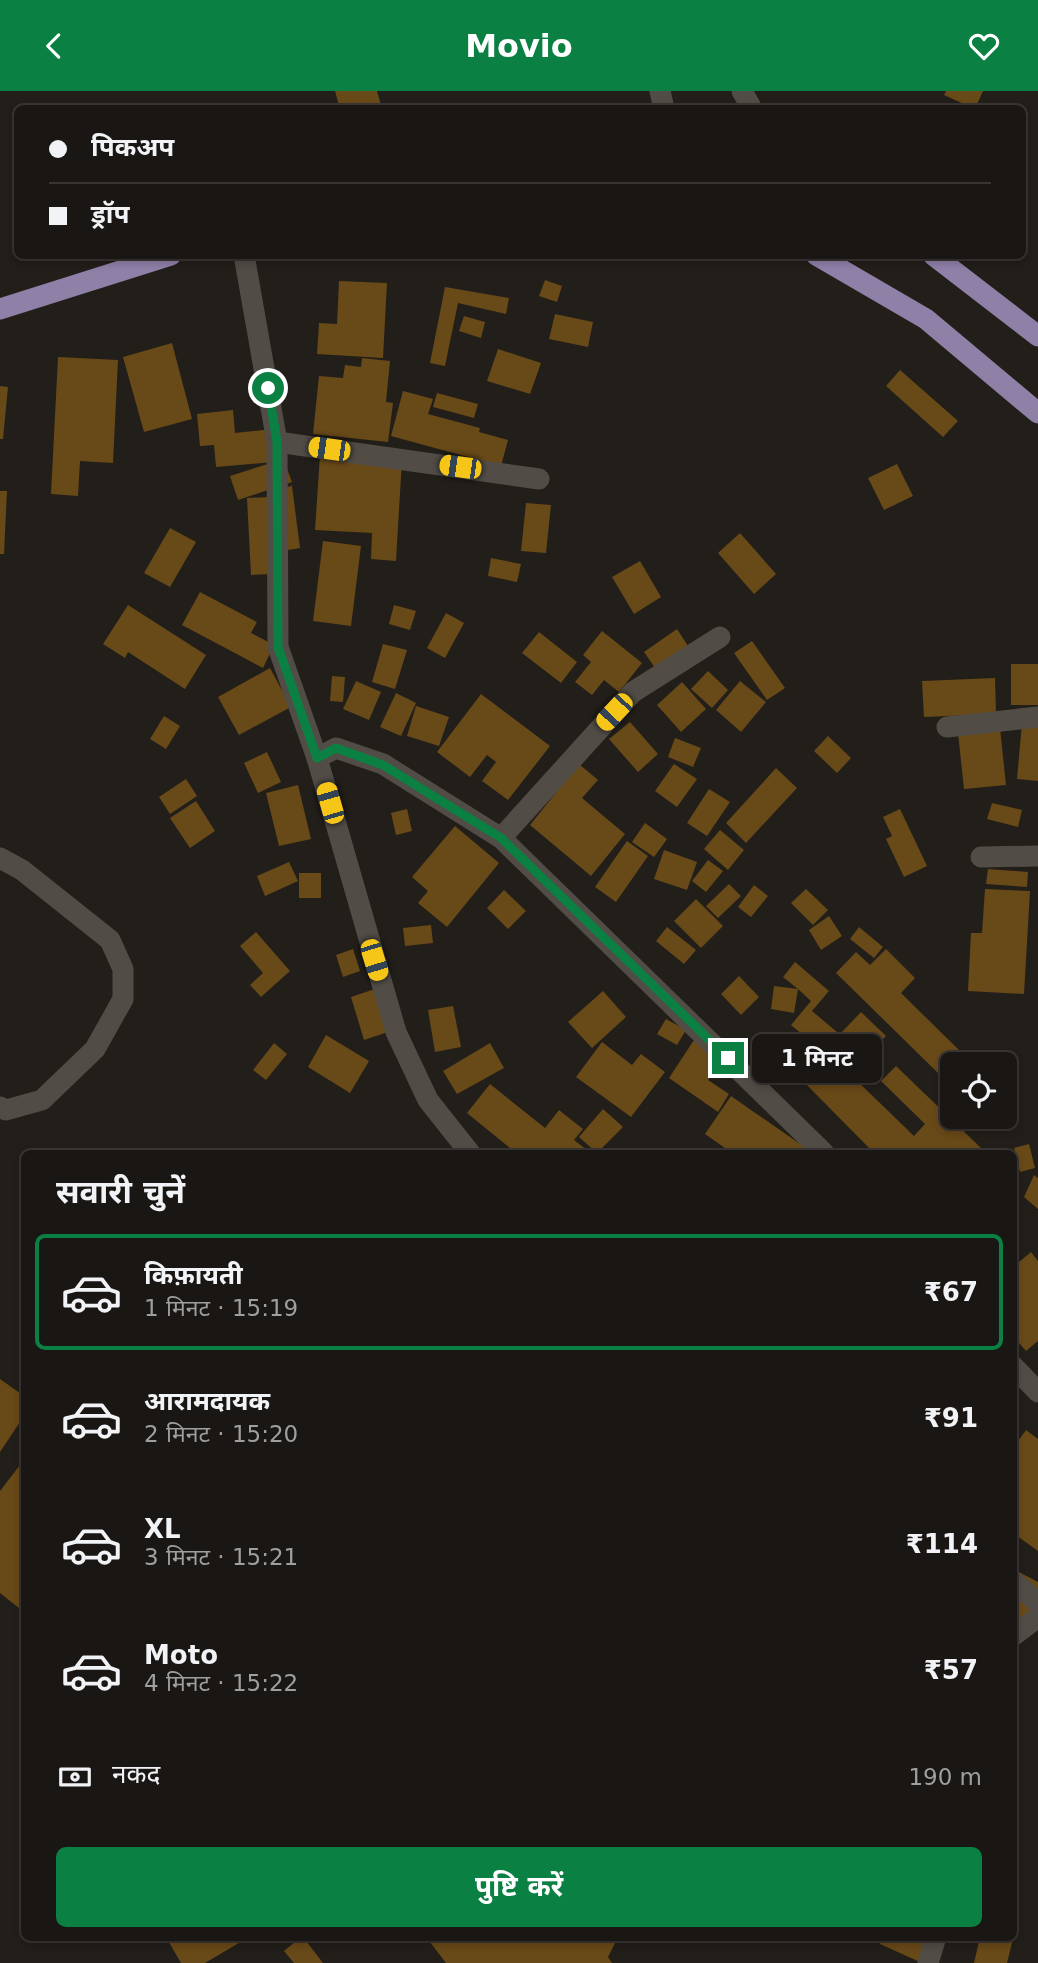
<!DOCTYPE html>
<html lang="hi">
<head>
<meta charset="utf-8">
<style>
	:root { --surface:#1a1613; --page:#231f1c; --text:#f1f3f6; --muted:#9f9fa0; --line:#383533; --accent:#0b8043 }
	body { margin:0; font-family:"DejaVu Sans","Noto Sans Devanagari",sans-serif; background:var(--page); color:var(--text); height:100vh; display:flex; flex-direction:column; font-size:26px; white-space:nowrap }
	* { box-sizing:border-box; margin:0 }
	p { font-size:23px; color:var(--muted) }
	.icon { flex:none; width:38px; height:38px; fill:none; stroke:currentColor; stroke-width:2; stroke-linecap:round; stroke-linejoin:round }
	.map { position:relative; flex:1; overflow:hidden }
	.sheet { position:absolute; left:21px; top:1059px; width:996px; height:791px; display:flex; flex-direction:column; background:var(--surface); border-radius:10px; box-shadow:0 4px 10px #0003,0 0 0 2px var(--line) }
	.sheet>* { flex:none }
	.banner { position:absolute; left:14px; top:14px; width:1012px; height:154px; border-radius:10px; box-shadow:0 4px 10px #0003,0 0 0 2px var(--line); display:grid; align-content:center; height:154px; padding:0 35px; background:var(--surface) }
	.fabs { position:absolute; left:940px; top:961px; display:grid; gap:14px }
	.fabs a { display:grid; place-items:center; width:77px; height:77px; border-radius:10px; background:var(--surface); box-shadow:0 4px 10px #0003,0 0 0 2px var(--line); font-size:35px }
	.end { position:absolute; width:32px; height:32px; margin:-16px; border:9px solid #0b8043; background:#fff; box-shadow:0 0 0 4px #fff }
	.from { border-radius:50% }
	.bubble { position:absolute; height:49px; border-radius:10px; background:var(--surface); box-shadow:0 4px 10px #0003,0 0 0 2px var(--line); font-size:23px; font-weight:700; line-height:49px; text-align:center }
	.car { position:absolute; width:21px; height:42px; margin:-21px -10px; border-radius:9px; box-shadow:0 0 5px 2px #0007; background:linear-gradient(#f5c518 24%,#345 0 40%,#f5c518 0 76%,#345 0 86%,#f5c518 0) }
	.banner b { display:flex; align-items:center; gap:24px; height:66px; font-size:26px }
	.banner b+b { border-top:2px solid var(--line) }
	.banner i { width:18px; height:18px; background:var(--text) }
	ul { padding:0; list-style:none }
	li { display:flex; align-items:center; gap:21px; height:116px; margin:0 14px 10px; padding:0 21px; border:4px solid transparent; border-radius:10px }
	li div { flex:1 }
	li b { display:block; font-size:26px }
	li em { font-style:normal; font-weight:700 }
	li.active { border-color:var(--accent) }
	li>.icon { width:63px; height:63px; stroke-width:1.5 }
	h2 { padding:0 35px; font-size:32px; line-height:84px }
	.pay { display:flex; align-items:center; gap:18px; height:77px; padding:0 35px; font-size:26px }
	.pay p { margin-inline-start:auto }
	.action { display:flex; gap:14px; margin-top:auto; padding:14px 35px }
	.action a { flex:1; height:80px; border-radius:10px; background:var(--accent); color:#fff; font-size:28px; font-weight:700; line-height:80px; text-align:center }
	header { display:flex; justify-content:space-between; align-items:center; height:91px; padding:0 35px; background:var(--accent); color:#fff; font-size:32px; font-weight:700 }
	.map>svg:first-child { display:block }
	.building { fill:#684918 }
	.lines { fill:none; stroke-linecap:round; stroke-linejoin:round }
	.minor { stroke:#514c46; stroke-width:21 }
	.major { stroke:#8f80a8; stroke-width:21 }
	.route { stroke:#0b8043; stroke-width:9 }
</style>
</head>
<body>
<header><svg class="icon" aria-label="back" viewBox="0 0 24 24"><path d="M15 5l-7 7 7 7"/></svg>Movio<svg class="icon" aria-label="heart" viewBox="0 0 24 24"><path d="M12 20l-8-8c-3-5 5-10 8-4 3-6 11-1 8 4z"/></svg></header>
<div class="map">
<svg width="1038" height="1872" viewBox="0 0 1038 1872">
	<rect width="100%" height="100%" fill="#221e19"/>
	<!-- building -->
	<g class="building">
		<path d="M 335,0 L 377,0 L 382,18 L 340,18 Z"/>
		<path d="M 946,0 L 983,0 L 975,18 L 944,4 Z"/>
		<path d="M 545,189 L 562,195 L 557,211 L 539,205 Z"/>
		<path d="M 339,190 L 387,192 L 383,267 L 317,263 L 319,232 L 337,233 Z"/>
		<path d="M 445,196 L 509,207 L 506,223 L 458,212 L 445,275 L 430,272 Z"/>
		<path d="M 555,223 L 593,231 L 588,256 L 549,248 Z"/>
		<path d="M 464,225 L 485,231 L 481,247 L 459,240 Z"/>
		<path d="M 172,252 L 192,328 L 144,341 L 123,266 Z"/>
		<path d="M 498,258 L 541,272 L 530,303 L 487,290 Z"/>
		<path d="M 58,266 L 118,269 L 113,372 L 80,370 L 78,405 L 51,403 Z"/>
		<path d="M 362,267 L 390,270 L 386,311 L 393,312 L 388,351 L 313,343 L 319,285 L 343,287 L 345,274 L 361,276 Z"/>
		<path d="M 900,279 L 958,330 L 943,346 L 886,295 Z"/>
		<path d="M 0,295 L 8,296 L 3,348 L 0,348 Z"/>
		<path d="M 403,300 L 433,308 L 428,323 L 480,337 L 479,341 L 508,349 L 501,375 L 391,345 Z"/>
		<path d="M 437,302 L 478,313 L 474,327 L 433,316 Z"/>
		<path d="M 233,319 L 235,342 L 282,337 L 284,370 L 292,391 L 238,409 L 230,385 L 274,371 L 216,376 L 214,354 L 200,355 L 197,323 Z"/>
		<path d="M 320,364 L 402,368 L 396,470 L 371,468 L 372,442 L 315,439 Z"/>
		<path d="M 897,373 L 913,405 L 884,419 L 868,387 Z"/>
		<path d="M 292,395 L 300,457 L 282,460 L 275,398 Z"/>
		<path d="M 0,400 L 7,400 L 4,463 L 0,463 Z"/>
		<path d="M 269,406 L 273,483 L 251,484 L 247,407 Z"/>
		<path d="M 526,412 L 551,414 L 546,462 L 521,460 Z"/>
		<path d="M 170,437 L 196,451 L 170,496 L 144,482 Z"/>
		<path d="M 740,442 L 776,483 L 754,503 L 718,462 Z"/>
		<path d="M 323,450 L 361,455 L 351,535 L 313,530 Z"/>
		<path d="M 491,467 L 521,473 L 517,491 L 488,485 Z"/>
		<path d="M 640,470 L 661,506 L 634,523 L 612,486 Z"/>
		<path d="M 200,501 L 257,531 L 251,542 L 274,554 L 263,577 L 182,534 Z"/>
		<path d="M 128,514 L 206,564 L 185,598 L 128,561 L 125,567 L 103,553 Z"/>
		<path d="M 394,514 L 416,520 L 410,539 L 389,533 Z"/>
		<path d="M 446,522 L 464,532 L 445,567 L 427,557 Z"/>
		<path d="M 677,538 L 690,558 L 658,581 L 644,561 Z"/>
		<path d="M 602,540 L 642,572 L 619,601 L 604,589 L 592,604 L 575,591 L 591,571 L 583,564 Z"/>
		<path d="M 539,541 L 577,571 L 561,592 L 522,562 Z"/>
		<path d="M 752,550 L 785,597 L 767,609 L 734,562 Z"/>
		<path d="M 383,553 L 407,559 L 395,598 L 372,591 Z"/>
		<rect x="1011" y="573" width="27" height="41"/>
		<path d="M 270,577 L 291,616 L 239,644 L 218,606 Z"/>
		<path d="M 708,580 L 728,599 L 712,617 L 691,598 Z"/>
		<path d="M 332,585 L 345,586 L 343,611 L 330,610 Z"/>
		<path d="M 995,587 L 996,623 L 924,626 L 922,590 Z"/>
		<path d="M 356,590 L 381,601 L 369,629 L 343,618 Z"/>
		<path d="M 740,590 L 766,611 L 741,641 L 716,619 Z"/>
		<path d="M 682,591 L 706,618 L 681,641 L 657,614 Z"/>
		<path d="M 396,602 L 416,612 L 401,645 L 380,636 Z"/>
		<path d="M 481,603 L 550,655 L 508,709 L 482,690 L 496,671 L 487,664 L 470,686 L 437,661 Z"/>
		<path d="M 416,615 L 449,626 L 439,655 L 407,645 Z"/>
		<path d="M 164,625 L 180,635 L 166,658 L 150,648 Z"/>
		<path d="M 630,631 L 658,663 L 638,681 L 609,648 Z"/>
		<path d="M 1022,632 L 1038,633 L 1038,690 L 1017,688 Z"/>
		<path d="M 1000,637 L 1006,694 L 964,698 L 958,642 Z"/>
		<path d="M 828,645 L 851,667 L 837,682 L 814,660 Z"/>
		<path d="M 675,647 L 701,657 L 693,676 L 668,666 Z"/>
		<path d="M 267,661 L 281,691 L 258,702 L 244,672 Z"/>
		<path d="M 579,673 L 598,689 L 582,707 L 625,743 L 591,785 L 530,734 Z"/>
		<path d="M 674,673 L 697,688 L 677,716 L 655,700 Z"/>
		<path d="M 776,677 L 797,697 L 746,752 L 726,732 Z"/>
		<path d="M 186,688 L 197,705 L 170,723 L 159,706 Z"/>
		<path d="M 298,694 L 311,748 L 279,755 L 266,702 Z"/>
		<path d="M 709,698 L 730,711 L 707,745 L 687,732 Z"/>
		<path d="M 196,710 L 215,740 L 190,757 L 170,727 Z"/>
		<path d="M 992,712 L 1022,719 L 1018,736 L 987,728 Z"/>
		<path d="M 407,718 L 412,740 L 396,744 L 391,722 Z"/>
		<path d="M 900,718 L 927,775 L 904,786 L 886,748 L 892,745 L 883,726 Z"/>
		<path d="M 645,732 L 667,748 L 654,766 L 632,751 Z"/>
		<path d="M 455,735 L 499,772 L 447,836 L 418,812 L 428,800 L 412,786 Z"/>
		<path d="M 720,739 L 744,759 L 728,779 L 704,758 Z"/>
		<path d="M 627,750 L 648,765 L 616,811 L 595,796 Z"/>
		<path d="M 664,759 L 697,771 L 687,799 L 654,788 Z"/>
		<path d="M 708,769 L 723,780 L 706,801 L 692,790 Z"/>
		<path d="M 289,771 L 298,790 L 265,805 L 257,785 Z"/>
		<path d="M 988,778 L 1028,781 L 1027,796 L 986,793 Z"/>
		<rect x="299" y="782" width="22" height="25"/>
		<path d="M 729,793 L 741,805 L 718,827 L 706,815 Z"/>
		<path d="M 754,794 L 768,805 L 751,826 L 738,816 Z"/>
		<path d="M 806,798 L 828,819 L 813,834 L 791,812 Z"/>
		<path d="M 985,798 L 1030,800 L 1024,903 L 968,900 L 971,842 L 982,842 Z"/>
		<path d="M 504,799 L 526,820 L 508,838 L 487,817 Z"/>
		<path d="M 696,808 L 723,835 L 701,857 L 674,830 Z"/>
		<path d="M 829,825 L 842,845 L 821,859 L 809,839 Z"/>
		<path d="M 431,834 L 433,852 L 405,855 L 403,837 Z"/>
		<path d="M 667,836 L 696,859 L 684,873 L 656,850 Z"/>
		<path d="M 859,836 L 883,856 L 874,867 L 850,848 Z"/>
		<path d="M 256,841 L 290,880 L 261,906 L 250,894 L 263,882 L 240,855 Z"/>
		<path d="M 353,858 L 360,880 L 343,886 L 336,864 Z"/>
		<path d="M 886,858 L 915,887 L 901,902 L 960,960 L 938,982 L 836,882 L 856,861 L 870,874 Z"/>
		<path d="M 795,871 L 829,900 L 812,920 L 837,941 L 821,959 L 791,934 L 811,910 L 798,898 L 794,922 L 771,918 L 774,895 L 798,898 L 783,886 Z"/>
		<path d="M 739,885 L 759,906 L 741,924 L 721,903 Z"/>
		<path d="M 381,896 L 394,939 L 364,949 L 351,906 Z"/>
		<path d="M 603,900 L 626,926 L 592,957 L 568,931 Z"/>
		<path d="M 453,915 L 461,956 L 435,961 L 428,919 Z"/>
		<path d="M 861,921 L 886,945 L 850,983 L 914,1045 L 925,1033 L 881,990 L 896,975 L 981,1057 L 977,1062 L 874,1062 L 799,986 Z"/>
		<path d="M 666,928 L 686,939 L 677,954 L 657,943 Z"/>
		<path d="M 326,944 L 369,970 L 350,1002 L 308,976 Z"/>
		<path d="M 694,949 L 722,969 L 708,989 L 729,1003 L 718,1021 L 669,987 Z"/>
		<path d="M 602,951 L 632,974 L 641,963 L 665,981 L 631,1026 L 576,986 Z"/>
		<path d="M 785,951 L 805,959 L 797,980 L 778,972 Z"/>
		<path d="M 274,952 L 287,963 L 266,989 L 253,979 Z"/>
		<path d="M 490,952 L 504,977 L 457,1003 L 443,980 Z"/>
		<path d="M 490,993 L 545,1037 L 559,1019 L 583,1038 L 574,1049 L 591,1062 L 516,1062 L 467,1022 Z"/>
		<path d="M 731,1005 L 813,1062 L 732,1062 L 705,1043 Z"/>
		<path d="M 603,1018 L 623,1036 L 597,1062 L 579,1046 Z"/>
		<path d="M 1029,1053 L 1035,1077 L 1020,1081 L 1014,1057 Z"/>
		<path d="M 1034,1084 L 1038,1087 L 1038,1118 L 1024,1106 Z"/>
		<path d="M 1031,1161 L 1038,1170 L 1038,1250 L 1026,1260 L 1013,1245 L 1013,1176 Z"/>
		<path d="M 0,1288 L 24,1305 L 24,1325 L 0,1361 Z"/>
		<path d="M 1026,1339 L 1038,1348 L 1038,1460 L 1013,1442 L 1013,1357 Z"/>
		<path d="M 20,1374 L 24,1378 L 24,1521 L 0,1502 L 0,1400 Z"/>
		<path d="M 1013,1478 L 1038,1491 L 1038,1504 L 1023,1532 L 1013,1527 Z"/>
		<path d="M 166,1846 L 249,1846 L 205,1872 L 181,1872 Z"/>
		<path d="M 301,1846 L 303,1846 L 323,1872 L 294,1872 L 284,1860 Z"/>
		<path d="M 426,1846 L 613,1846 L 616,1850 L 608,1866 L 612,1872 L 446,1872 Z"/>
		<path d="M 883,1846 L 933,1846 L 922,1872 L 880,1853 Z"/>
		<path d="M 980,1846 L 1013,1848 L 1007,1872 L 974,1872 Z"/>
	</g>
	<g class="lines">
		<!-- minor -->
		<g class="minor">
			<path d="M 660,0 L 664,18"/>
			<path d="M 742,0 L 752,18"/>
			<path d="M 244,164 L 277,351 L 278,556 L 317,667"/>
			<path d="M 277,351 L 539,388"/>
			<path d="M 947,636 L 1038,626"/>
			<path d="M 501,747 L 633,601 L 720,546"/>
			<path d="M 981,766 L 1038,765"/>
			<path d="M 0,767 L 22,779 L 110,849 L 123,878 L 123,908 L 95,958 L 42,1009 L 6,1019 L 0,1016"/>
			<path d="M 470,1062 L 428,1009 L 396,941 L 317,667 L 336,657 L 383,673 L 501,747 L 824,1062"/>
			<path d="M 1013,1275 L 1038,1301"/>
			<path d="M 1013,1490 L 1038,1512"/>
			<path d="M 1013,1545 L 1038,1526"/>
			<path d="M 928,1872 L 936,1846"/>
		</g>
		<!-- major -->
		<g class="major">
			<path d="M 816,164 L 926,228 L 1038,322"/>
			<path d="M 933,164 L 1038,245"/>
			<path d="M 0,218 L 171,164"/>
		</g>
	</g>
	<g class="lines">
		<!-- route -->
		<path class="route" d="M 268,297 L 277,351 L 278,556 L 317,667 L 336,657 L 383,674 L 501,747 L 728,967"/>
	</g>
</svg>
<div class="fabs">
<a><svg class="icon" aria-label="locate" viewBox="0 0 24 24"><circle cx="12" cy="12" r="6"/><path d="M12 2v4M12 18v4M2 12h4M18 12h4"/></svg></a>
</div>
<i class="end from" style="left:268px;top:297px"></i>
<i class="end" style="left:728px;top:967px"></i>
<div class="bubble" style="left:752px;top:943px;width:130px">1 मिनट</div>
<i class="car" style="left:329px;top:358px;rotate:278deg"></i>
<i class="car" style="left:460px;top:376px;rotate:278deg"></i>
<i class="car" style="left:614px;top:621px;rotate:223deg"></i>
<i class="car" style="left:330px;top:712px;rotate:344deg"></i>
<i class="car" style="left:374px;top:869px;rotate:163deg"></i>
<div class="banner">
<b><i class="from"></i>पिकअप</b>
<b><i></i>ड्रॉप</b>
</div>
<section class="sheet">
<h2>सवारी चुनें</h2>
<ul>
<li class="active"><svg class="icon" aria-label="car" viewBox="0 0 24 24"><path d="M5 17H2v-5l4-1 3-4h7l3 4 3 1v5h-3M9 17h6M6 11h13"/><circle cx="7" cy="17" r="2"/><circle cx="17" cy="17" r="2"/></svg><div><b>किफ़ायती</b><p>1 मिनट · 15:19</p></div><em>₹67</em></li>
<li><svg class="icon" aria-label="car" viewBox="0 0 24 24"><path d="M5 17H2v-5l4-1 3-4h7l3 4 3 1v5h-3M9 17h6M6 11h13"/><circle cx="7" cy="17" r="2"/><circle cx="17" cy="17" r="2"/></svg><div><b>आरामदायक</b><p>2 मिनट · 15:20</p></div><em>₹91</em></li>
<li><svg class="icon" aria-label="car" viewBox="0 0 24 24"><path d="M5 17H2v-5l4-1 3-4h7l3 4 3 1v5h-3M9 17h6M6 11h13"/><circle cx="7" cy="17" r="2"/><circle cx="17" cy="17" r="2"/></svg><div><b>XL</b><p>3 मिनट · 15:21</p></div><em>₹114</em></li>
<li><svg class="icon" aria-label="car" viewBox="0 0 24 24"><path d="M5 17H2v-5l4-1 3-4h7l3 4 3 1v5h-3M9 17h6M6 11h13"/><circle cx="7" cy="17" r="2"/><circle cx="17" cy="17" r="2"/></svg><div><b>Moto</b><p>4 मिनट · 15:22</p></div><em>₹57</em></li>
</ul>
<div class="pay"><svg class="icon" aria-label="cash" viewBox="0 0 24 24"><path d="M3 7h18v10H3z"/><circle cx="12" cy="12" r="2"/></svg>नकद<p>190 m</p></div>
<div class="action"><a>पुष्टि करें</a></div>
</section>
</div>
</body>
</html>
